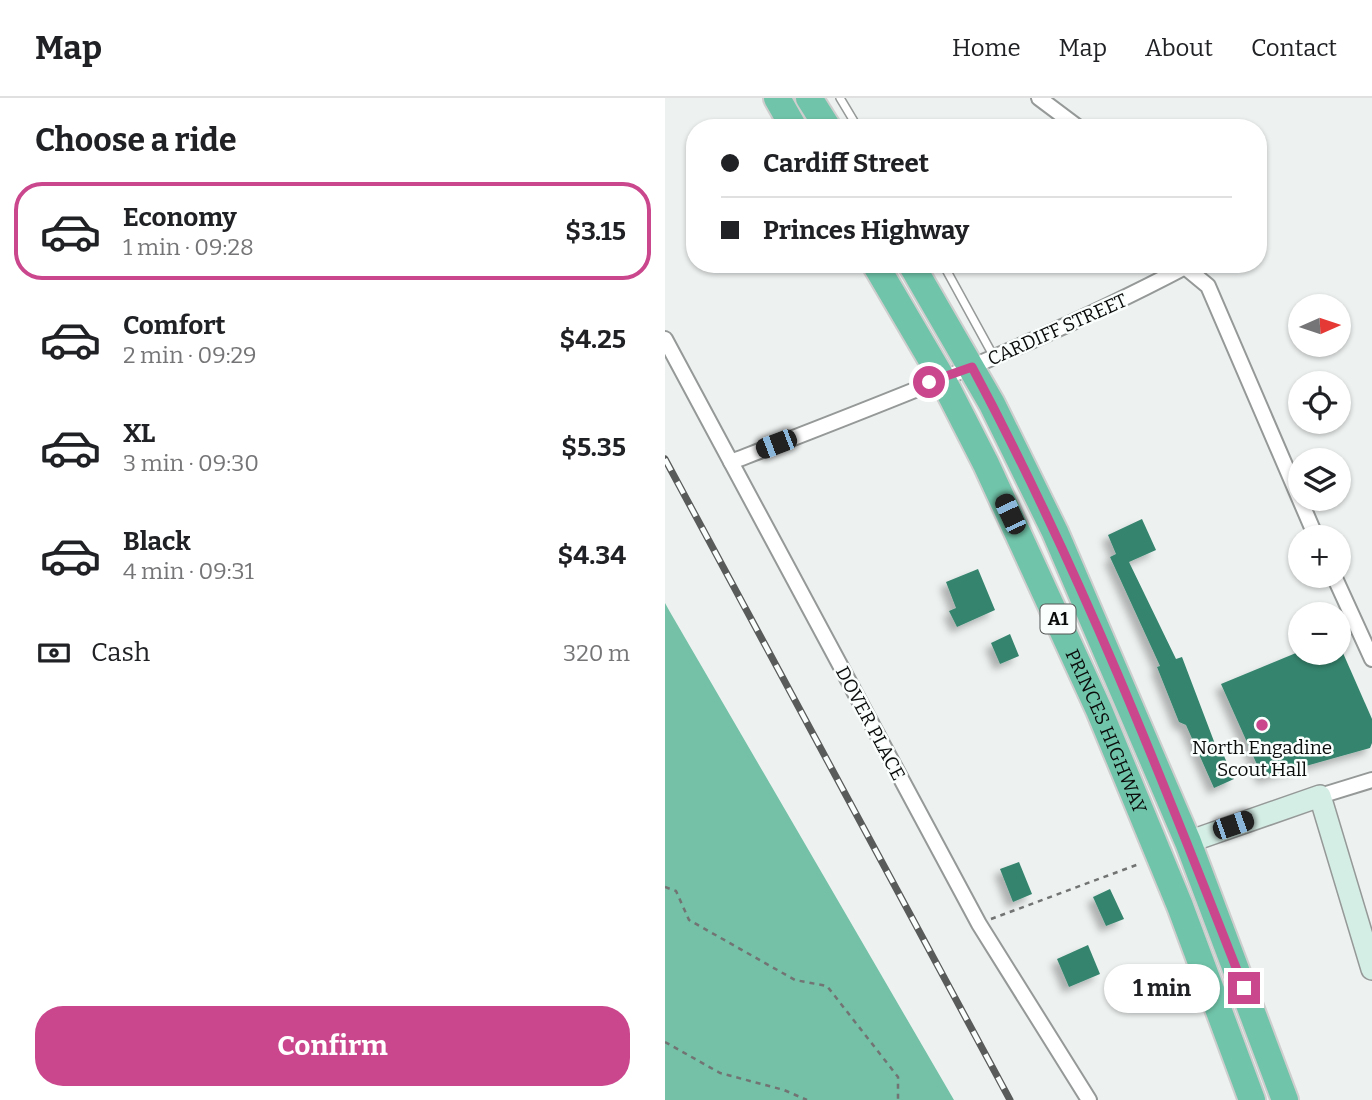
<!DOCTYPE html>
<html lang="en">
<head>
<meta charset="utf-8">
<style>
	:root { --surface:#fff; --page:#f6f6f6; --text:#202124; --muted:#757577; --line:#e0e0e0; --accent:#ca478d }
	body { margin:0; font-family:Bitter,serif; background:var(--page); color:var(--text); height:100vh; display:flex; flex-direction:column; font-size:26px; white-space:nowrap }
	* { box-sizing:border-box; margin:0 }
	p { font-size:23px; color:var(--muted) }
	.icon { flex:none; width:38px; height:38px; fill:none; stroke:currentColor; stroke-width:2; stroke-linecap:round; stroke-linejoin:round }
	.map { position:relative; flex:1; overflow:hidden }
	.side { display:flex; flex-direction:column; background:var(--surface); width:665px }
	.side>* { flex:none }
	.banner { position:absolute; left:21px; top:21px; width:581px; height:154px; border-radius:28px; box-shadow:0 2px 5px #0004; display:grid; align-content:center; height:154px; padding:0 35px; background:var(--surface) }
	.needle { width:46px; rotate:87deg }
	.buttons { position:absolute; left:623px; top:196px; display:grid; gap:14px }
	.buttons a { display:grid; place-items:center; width:63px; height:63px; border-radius:50%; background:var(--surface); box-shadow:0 2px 5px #0004; font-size:35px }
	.end { position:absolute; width:32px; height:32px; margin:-16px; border:9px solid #ca478d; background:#fff; box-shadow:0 0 0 4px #fff }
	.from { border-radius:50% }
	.bubble { position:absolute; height:49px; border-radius:24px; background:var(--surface); box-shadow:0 2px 5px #0004; font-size:23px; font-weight:700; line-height:49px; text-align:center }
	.car { position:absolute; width:21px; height:42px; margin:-21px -10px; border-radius:9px; box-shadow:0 0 5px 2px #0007; background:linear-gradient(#222 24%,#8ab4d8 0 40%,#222 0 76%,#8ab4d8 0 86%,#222 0) }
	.banner b { display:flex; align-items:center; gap:24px; height:66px; font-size:26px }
	.banner b+b { border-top:2px solid var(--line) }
	.banner i { width:18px; height:18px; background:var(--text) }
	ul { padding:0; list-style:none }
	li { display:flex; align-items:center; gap:21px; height:98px; margin:0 14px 10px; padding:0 21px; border:4px solid transparent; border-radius:28px }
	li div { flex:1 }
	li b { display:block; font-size:26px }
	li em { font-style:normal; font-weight:700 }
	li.on { border-color:var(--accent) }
	li>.icon { width:63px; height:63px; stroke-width:1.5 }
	h2 { padding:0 35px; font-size:32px; line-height:84px }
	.pay { display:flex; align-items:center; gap:18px; height:77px; padding:0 35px; font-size:26px }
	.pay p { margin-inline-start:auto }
	.primary-button { display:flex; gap:14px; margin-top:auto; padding:14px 35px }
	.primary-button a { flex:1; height:80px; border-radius:28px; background:var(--accent); color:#fff; font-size:28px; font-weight:700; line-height:80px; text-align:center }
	header { display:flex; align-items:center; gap:42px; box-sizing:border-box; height:98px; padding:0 35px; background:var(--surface); border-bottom:2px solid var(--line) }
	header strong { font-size:33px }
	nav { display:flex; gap:38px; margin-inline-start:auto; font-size:24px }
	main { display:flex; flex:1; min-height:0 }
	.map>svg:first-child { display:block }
	.forest { fill:#74c1a7 }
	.building { fill:#35846d; filter:url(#shadow) }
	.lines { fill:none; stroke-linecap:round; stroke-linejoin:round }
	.lane-casing { stroke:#959997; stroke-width:10 }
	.street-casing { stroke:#959997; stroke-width:18 }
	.secondary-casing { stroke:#959997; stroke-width:24 }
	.highway-casing { stroke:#cecece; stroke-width:30 }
	.path { stroke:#727473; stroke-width:2.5; stroke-dasharray:5 5; stroke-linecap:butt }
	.lane { stroke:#fff; stroke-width:7 }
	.street { stroke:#fff; stroke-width:14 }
	.secondary { stroke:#d4ede5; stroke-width:21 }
	.highway { stroke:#70c4a9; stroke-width:26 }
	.rail-casing { stroke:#595b5a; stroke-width:7 }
	.rail { stroke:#fafffd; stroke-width:4.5; stroke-dasharray:13; stroke-linecap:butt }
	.route { stroke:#ca478d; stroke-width:9 }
	.poi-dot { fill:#ca478d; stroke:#fafffd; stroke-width:2.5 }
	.labels { text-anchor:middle; stroke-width:5; stroke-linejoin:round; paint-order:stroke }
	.shield { fill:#fafffd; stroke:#535554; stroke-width:2 }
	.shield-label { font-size:18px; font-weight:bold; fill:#0b0c0c }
	.street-label { font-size:19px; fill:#0b0c0c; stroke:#fafffd }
	.poi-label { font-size:19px; fill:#0b0c0c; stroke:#fafffd }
</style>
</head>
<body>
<header>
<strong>Map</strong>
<nav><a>Home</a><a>Map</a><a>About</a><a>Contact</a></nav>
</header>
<main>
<section class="side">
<h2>Choose a ride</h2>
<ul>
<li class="on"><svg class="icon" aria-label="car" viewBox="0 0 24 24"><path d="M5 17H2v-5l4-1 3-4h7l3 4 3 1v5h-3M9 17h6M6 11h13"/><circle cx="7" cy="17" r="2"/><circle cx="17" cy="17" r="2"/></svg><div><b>Economy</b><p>1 min · 09:28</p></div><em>$3.15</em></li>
<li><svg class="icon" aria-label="car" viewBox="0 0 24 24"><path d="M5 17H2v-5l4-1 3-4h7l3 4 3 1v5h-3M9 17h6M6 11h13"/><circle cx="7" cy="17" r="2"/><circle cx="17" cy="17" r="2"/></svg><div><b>Comfort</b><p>2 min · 09:29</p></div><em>$4.25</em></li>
<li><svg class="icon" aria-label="car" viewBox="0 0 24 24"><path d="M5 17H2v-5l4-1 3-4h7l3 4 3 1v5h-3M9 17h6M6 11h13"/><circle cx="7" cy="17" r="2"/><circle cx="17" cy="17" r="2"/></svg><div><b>XL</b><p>3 min · 09:30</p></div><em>$5.35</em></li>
<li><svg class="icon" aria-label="car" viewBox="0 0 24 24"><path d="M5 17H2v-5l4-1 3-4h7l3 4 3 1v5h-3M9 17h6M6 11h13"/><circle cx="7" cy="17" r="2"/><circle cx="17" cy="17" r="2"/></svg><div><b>Black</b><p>4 min · 09:31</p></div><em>$4.34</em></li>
</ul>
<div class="pay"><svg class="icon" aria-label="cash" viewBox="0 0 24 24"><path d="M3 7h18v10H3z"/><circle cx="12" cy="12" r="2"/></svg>Cash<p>320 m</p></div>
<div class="primary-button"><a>Confirm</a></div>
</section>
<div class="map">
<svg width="707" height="1002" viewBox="0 0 707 1002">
	<defs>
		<filter id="shadow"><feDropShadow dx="-6" dy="6" stdDeviation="3.5" flood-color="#0004"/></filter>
	</defs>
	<rect width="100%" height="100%" fill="#edf1f0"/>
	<!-- forest -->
	<path class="forest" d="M 0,505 L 5,514 L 289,1002 L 0,1002 Z"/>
	<!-- building -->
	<g class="building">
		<path d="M 477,421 L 491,452 L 464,464 L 511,561 L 517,559 L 550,646 L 553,644 L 569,681 L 549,690 L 521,627 L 514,624 L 492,569 L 495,568 L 445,459 L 451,456 L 443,437 Z"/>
		<path d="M 313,471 L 330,512 L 292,529 L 284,513 L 291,510 L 281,484 Z"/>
		<path d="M 345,536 L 354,558 L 335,566 L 326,545 Z"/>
		<path d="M 631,555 L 678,555 L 707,621 L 707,645 L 705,650 L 598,680 L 556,586 Z"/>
		<path d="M 354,764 L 367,796 L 348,804 L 335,771 Z"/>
		<path d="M 445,791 L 459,821 L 441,828 L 428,799 Z"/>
		<path d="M 423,847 L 435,876 L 404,889 L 392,861 Z"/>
	</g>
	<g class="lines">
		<!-- lane casing -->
		<g class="lane-casing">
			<g id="lane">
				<path d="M 175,0 L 193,30"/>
				<path d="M 278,166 L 329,259"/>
			</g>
		</g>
		<!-- street casing -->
		<g class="street-casing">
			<g id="street">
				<path d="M 374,0 L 414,30"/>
				<path d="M 521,166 L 520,169 L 543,188 L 651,439"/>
				<path d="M 0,241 L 314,826 L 424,1002"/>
				<path d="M 66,364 C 219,305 374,246 520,169"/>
				<path d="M 669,478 L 707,561"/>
				<path d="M 655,698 L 707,682"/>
			</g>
		</g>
		<!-- secondary casing -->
		<g class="secondary-casing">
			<path id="secondary" d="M 523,744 L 655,698 L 707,871"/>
		</g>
		<!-- highway casing -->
		<g class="highway-casing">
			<g id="highway">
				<path d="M 112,0 L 129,30"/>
				<path d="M 144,0 L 163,30"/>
				<path id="s1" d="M 210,166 L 277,280 L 321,366 L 434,612 L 515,808 L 587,1002"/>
				<path d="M 246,166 L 327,306 L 390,434 L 523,744 L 620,1002"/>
			</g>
		</g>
		<!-- path -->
		<g class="path">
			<path d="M 0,789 L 11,793 L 24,822 L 130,882 L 162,888 L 233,979 L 233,1002"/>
			<path d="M 326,821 L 474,766"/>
			<path d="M 0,944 L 55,975 L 119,992 L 142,1002"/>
		</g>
		<!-- lane -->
		<use href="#lane" class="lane"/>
		<!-- street -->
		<use href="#street" class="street"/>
		<!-- secondary -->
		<use href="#secondary" class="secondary"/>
		<!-- highway -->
		<use href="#highway" class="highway"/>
		<!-- rail casing -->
		<g class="rail-casing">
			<path id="rail" d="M 0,361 L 345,1002"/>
		</g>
		<!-- rail -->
		<use href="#rail" class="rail"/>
	</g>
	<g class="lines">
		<!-- route -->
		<path class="route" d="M 264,284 L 307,269 C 414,468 497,680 579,890"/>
	</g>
	<!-- markers -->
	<circle class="poi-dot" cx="597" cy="627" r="7"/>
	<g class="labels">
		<!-- shield labels -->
		<rect class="shield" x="375.5" y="506.5" width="35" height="29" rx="5"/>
		<g class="shield-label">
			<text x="393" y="527">A1</text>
		</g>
		<!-- street labels -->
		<g class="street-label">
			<text transform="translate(392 231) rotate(-24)" y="7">CARDIFF STREET</text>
			<text transform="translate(206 625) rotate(62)" y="7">DOVER PLACE</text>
			<text dy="7" stroke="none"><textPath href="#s1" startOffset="522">PRINCES HIGHWAY</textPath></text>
		</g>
		<!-- poi labels -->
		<g class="poi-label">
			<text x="597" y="656">North Engadine<tspan x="597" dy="22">Scout Hall</tspan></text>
		</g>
	</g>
</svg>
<div class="buttons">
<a><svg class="needle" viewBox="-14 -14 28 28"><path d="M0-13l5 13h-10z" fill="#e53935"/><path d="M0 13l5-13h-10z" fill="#757577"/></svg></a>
<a><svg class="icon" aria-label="locate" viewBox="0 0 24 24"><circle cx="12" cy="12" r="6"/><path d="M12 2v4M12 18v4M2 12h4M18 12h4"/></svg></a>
<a><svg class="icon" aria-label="layers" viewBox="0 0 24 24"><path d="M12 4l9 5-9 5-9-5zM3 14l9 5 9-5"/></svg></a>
<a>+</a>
<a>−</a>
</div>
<i class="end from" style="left:264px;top:284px"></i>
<i class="end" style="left:579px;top:890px"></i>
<div class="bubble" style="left:439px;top:866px;width:116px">1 min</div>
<i class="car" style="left:111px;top:346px;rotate:249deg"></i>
<i class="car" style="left:345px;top:416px;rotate:335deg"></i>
<i class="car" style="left:568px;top:727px;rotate:71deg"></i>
<div class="banner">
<b><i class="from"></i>Cardiff Street</b>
<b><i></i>Princes Highway</b>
</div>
</div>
</main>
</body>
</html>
